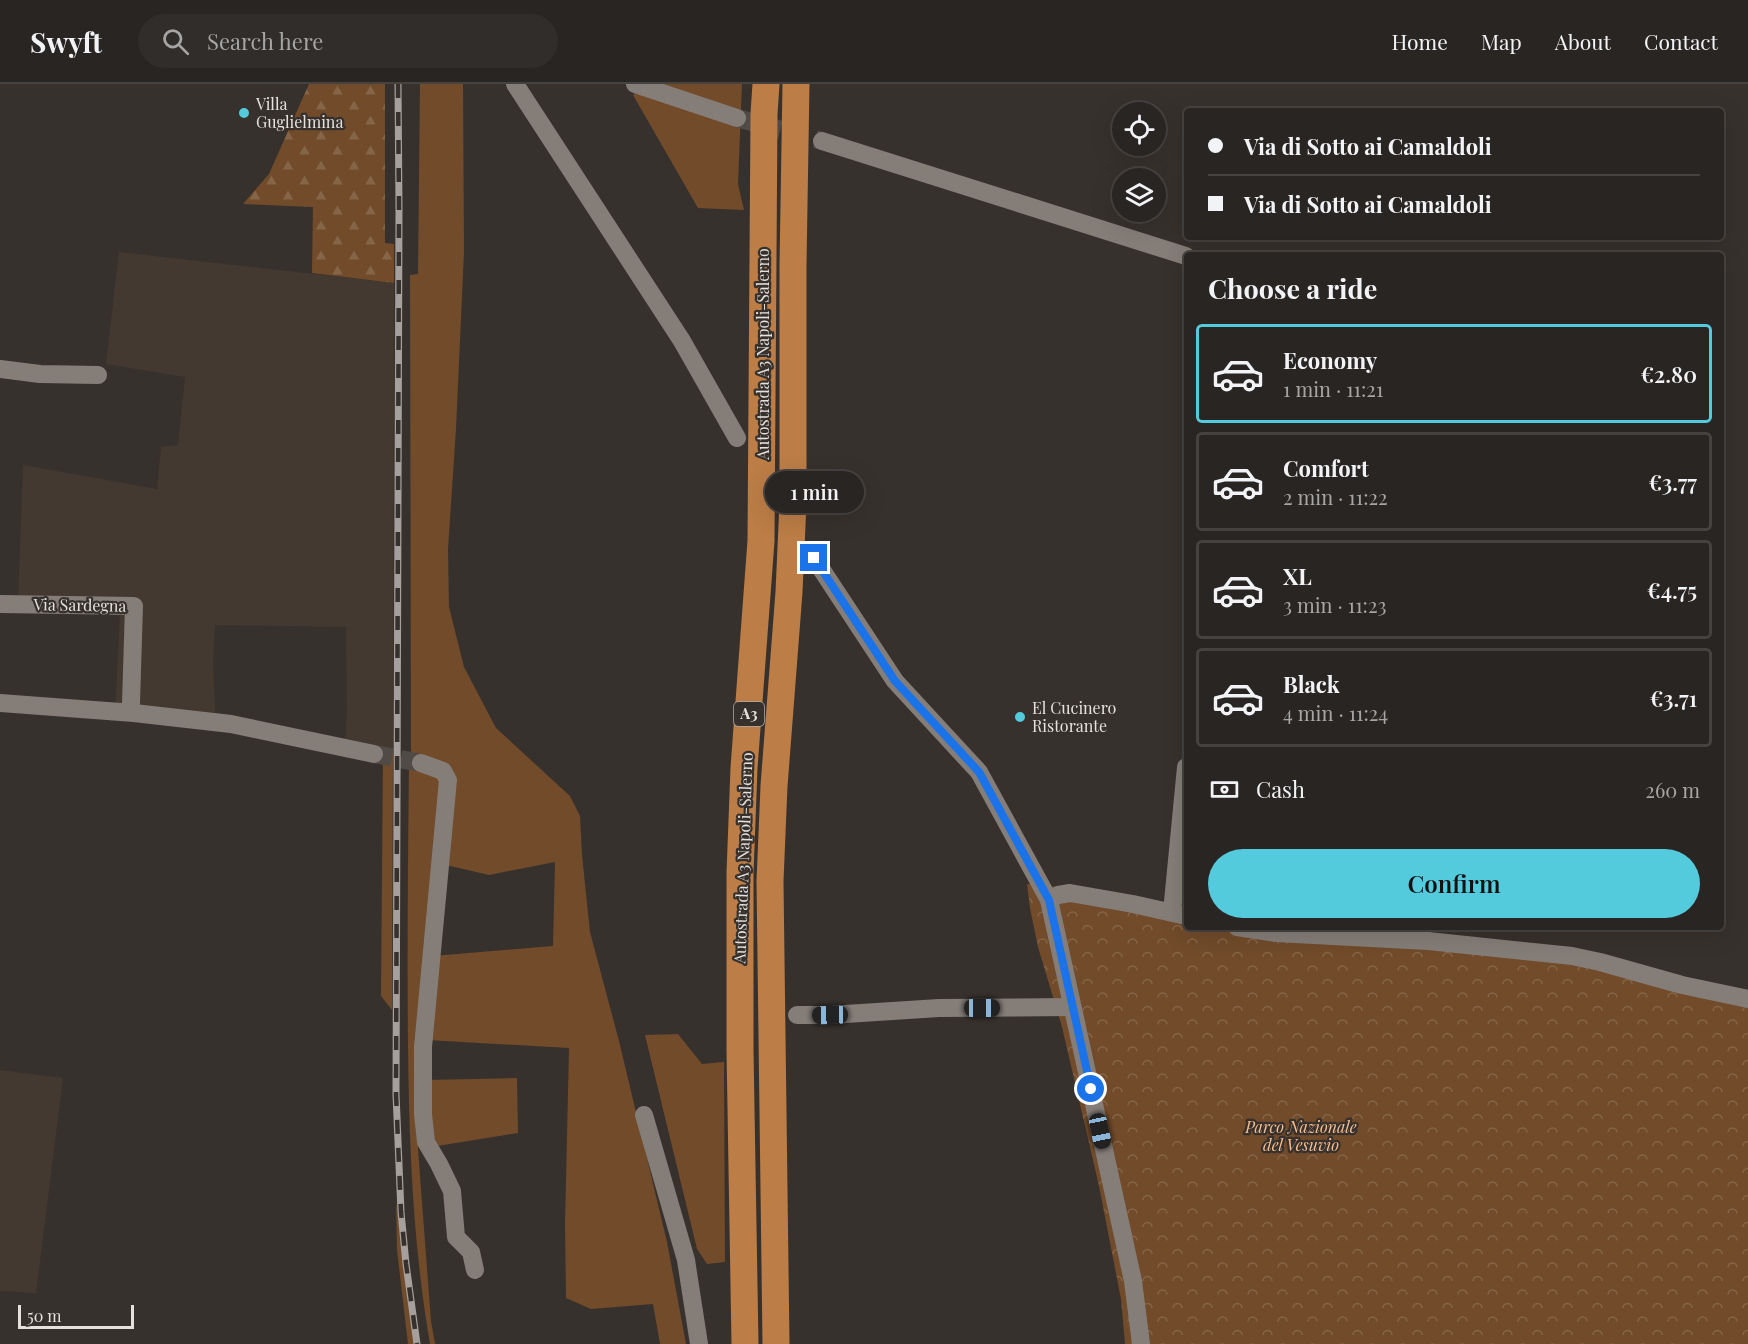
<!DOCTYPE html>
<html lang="en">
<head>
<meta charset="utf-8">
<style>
	:root { --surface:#292522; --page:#312d2a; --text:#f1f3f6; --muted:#a5a5a5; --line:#454240; --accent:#54cadd }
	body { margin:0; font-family:"Playfair Display",serif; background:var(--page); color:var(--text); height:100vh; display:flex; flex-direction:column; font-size:22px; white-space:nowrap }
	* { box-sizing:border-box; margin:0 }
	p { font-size:20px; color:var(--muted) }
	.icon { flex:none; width:33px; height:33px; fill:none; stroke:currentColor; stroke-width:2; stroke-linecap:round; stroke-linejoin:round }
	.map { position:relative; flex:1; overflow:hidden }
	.details { position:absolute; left:1184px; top:168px; width:540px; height:678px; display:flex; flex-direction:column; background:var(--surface); border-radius:6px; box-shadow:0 6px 24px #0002,0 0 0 2px var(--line) }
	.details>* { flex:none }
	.hud { position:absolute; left:1184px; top:24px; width:540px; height:132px; border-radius:6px; box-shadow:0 6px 24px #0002,0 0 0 2px var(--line); display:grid; align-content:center; height:132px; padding:0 24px; background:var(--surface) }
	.fabs { position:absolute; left:1112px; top:18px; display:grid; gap:12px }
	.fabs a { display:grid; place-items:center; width:54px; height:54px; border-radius:50%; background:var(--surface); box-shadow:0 6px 24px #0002,0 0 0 2px var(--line); font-size:30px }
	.scale { position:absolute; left:18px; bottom:15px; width:116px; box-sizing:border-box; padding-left:6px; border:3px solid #e4e1de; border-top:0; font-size:16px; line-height:21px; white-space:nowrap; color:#e4e1de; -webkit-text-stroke:4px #37312d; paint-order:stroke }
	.end { position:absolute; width:27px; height:27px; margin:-14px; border:8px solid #1a73e8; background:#fff; box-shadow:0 0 0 3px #fff }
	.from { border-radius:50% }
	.bubble { position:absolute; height:42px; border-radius:21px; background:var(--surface); box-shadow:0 6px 24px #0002,0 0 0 2px var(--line); font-size:20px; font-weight:600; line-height:42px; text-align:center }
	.car { position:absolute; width:18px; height:36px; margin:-18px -9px; border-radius:8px; box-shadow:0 0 4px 2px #0007; background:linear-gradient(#222 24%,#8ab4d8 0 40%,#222 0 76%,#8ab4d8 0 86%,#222 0) }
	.hud b { display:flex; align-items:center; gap:21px; height:57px; font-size:22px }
	.hud b+b { border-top:2px solid var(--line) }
	.hud i { width:15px; height:15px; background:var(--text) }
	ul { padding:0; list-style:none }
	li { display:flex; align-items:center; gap:18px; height:99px; margin:0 12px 9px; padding:0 12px; border:3px solid var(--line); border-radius:6px }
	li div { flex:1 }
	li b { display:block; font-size:22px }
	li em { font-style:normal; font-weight:600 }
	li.active { border-color:var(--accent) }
	li>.icon { width:54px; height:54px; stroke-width:1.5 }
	h2 { padding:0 24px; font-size:27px; line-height:72px }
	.pay { display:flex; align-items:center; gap:15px; height:66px; padding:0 24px; font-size:22px }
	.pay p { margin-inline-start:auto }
	.cta { display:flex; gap:12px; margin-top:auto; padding:12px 24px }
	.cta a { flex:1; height:69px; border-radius:36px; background:var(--accent); color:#111; font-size:24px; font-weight:600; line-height:69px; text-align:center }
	header { display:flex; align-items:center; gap:36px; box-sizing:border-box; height:84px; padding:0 30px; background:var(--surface); border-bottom:2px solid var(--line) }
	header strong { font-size:28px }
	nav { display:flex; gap:33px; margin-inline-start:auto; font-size:21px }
	.search { width:420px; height:54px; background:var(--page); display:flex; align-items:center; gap:15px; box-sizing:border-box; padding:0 21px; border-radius:33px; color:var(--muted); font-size:22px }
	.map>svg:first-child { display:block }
	.built { fill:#433930 }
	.green { fill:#714b2a }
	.forest { fill:url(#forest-firs) }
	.park { fill:url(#park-crowns) }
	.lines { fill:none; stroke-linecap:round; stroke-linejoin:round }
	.minor-tunnel { stroke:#514b48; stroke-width:18; stroke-dasharray:18 9; stroke-linecap:butt }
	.minor { stroke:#847d78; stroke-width:18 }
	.highway { stroke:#bc7d46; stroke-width:27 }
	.rail-casing { stroke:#a5a09d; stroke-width:7 }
	.rail { stroke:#37312d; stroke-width:4.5; stroke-dasharray:14; stroke-linecap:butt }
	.route { stroke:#1a73e8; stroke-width:8 }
	.poi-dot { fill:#54cadd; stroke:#37312d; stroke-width:2 }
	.labels { text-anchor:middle; stroke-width:4.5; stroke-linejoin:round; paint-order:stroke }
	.shield { fill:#37312d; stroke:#b0aca9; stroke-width:1.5 }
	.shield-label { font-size:15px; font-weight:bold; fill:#e4e1de }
	.poi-label { font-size:16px; fill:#e4e1de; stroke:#37312d; text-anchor:start }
	.street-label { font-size:16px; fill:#e4e1de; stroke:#37312d }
	.park-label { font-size:16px; font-style:italic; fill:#f9be8e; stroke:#37312d }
</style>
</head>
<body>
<header>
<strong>Swyft</strong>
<div class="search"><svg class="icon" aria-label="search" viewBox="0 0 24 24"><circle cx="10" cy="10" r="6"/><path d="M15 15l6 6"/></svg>Search here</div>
<nav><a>Home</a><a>Map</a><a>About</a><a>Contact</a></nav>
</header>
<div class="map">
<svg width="1748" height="1260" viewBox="0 0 1748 1260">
	<defs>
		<pattern id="forest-firs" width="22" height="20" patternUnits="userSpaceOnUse" patternTransform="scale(1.5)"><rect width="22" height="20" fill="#714b2a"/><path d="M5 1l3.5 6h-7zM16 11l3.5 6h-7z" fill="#856548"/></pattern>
		<pattern id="park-crowns" width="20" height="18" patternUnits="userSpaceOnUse" patternTransform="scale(1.5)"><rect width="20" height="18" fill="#714b2a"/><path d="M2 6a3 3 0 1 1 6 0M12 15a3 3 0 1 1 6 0" fill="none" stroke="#856548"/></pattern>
	</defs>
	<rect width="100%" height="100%" fill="#37312d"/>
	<!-- built -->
	<g class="built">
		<path d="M 119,168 L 394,199 L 393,668 L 345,663 L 347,628 L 346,543 L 215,541 L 213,578 L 216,642 L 115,632 L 120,528 L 18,520 L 23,381 L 157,405 L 161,363 L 178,361 L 185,293 L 106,280 Z"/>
		<path d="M 0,986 L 63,994 L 36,1209 L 0,1207 Z"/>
	</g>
	<!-- green -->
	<g class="green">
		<path d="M 420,0 L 463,0 L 464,168 L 456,345 L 448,465 L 449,523 L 464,583 L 496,644 L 570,712 L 580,732 L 582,771 L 590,848 L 619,957 L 667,1158 L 686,1260 L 660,1260 L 653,1220 L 591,1225 L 566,1214 L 565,1141 L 569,964 L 427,956 L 433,872 L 553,862 L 555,778 L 489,791 L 446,781 L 440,681 L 411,673 L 410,191 L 418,190 Z"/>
		<path d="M 645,0 L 742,0 L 738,100 L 744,126 L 698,124 L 633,11 Z"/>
		<path d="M 383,667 L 393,668 L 392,926 L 381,912 Z"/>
		<path d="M 409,678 L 438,687 L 444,698 L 419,962 L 418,1065 L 431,1237 L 435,1260 L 430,1260 C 413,1161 409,1061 408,961 C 407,867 408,773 409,678 Z"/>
		<path d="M 678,950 L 702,980 L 724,978 L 725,1178 L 707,1180 L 697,1165 L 645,951 Z"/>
		<path d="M 517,994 L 518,1049 L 431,1063 L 426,996 Z"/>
		<path d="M 396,1117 L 415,1260 L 408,1260 L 397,1166 Z"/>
	</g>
	<!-- forest -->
	<path class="forest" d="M 309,0 L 385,0 L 385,159 L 394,160 L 394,199 L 312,189 L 313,123 L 243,120 L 269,90 Z"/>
	<!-- park -->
	<path class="park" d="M 1027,800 L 1057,803 L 1186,827 L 1186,843 L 1303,843 L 1365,848 L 1748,909 L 1748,1260 L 1125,1260 L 1121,1215 L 1099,1102 L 1062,943 L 1038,863 L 1030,824 Z"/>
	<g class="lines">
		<!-- minor-tunnel -->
		<g class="minor-tunnel">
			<path d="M 737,34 L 822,57"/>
			<path d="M 374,670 L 421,679"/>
		</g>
		<!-- minor -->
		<g class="minor">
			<path d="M 515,0 L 682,257 L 737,354"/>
			<path d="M 635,0 L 737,34"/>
			<path d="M 822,57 L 1186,172"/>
			<path d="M 0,285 L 40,290 L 98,291"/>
			<path d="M 814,474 L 895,597 L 979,688 L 1049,816 L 1133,1197 L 1141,1260"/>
			<path d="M 0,520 L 134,522 L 131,619"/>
			<path d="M 0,619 L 134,629 L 231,640 L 374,670"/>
			<path d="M 421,679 L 443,687 L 448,696 L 423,963 L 423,1030 L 426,1058 L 439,1080 L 452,1107 L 456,1153 L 471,1168 L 475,1186"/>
			<path d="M 1049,816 L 1058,811 L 1070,809 L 1133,820 L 1186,832"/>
			<path d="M 1172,828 L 1186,683"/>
			<path d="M 1237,843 L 1276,849 L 1428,857 L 1572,872 L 1600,878 L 1682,901 L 1748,915"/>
			<path d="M 797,931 L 830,931 L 939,924 L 1072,923"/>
			<path d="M 644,1031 L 686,1176 L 699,1260"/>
		</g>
		<!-- highway -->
		<g class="highway">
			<path d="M 745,1260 L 740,966 L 740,789 L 744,684 L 761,457 L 764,30 L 766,0"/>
			<path d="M 776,1260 L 770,797 L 774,702 L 789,508 L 793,419 L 793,182 L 796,0"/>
		</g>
		<!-- rail casing -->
		<g class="rail-casing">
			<path id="rail" d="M 398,0 L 399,124 L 396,1010 L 401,1128 L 406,1180 L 417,1260"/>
		</g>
		<!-- rail -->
		<use href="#rail" class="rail"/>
	</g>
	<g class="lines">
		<!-- route -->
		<path class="route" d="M 814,474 L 895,597 L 979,688 L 1049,816 L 1091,1005"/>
	</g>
	<!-- markers -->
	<g class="poi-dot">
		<circle cx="244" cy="29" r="6"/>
		<circle cx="1020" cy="633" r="6"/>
	</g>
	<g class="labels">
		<!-- shield labels -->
		<rect class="shield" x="734" y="618" width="30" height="24" rx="4.5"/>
		<g class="shield-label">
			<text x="749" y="635">A3</text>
		</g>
		<!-- poi labels -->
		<g class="poi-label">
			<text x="256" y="26">Villa<tspan x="256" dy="18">Guglielmina</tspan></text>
			<text x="1032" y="630">El Cucinero<tspan x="1032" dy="18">Ristorante</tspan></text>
		</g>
		<!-- street labels -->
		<g class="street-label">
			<text transform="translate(763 270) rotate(-90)" y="6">Autostrada A3 Napoli-Salerno</text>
			<text transform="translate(80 521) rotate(1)" y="6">Via Sardegna</text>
			<text transform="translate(743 774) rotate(-88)" y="6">Autostrada A3 Napoli-Salerno</text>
		</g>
		<!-- park labels -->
		<g class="park-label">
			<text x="1301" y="1049">Parco Nazionale<tspan x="1301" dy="18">del Vesuvio</tspan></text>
		</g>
	</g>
</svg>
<div class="fabs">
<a><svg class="icon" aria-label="locate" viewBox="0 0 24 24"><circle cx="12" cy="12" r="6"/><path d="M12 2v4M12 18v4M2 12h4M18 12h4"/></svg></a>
<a><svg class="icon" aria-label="layers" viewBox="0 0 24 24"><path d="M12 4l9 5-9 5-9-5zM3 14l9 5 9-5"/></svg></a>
</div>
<div class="scale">50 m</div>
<i class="end from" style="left:1091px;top:1005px"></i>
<i class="end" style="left:814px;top:474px"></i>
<div class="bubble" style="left:765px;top:387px;width:99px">1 min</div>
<i class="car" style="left:982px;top:924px;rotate:90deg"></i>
<i class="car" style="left:830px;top:931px;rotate:269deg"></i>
<i class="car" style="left:1100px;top:1047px;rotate:168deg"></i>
<div class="hud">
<b><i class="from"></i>Via di Sotto ai Camaldoli</b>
<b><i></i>Via di Sotto ai Camaldoli</b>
</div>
<section class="details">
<h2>Choose a ride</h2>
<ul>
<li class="active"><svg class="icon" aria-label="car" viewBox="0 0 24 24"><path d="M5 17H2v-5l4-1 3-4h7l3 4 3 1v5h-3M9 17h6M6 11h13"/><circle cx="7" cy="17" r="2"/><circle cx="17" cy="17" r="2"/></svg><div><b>Economy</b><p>1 min · 11:21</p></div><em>€2.80</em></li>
<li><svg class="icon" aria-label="car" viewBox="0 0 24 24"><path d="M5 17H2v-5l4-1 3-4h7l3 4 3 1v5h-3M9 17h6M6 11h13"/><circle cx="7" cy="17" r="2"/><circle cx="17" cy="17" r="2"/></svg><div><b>Comfort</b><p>2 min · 11:22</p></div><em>€3.77</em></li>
<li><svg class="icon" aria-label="car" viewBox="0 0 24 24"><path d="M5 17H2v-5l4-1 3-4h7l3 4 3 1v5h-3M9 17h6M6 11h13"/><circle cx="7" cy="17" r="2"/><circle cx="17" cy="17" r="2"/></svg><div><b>XL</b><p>3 min · 11:23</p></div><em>€4.75</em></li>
<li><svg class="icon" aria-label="car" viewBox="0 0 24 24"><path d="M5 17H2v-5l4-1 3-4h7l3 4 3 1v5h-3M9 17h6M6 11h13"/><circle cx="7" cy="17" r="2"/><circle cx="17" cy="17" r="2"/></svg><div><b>Black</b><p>4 min · 11:24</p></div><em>€3.71</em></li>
</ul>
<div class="pay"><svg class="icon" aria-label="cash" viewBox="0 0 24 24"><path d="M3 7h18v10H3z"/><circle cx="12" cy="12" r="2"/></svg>Cash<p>260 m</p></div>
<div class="cta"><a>Confirm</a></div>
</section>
</div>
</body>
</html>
